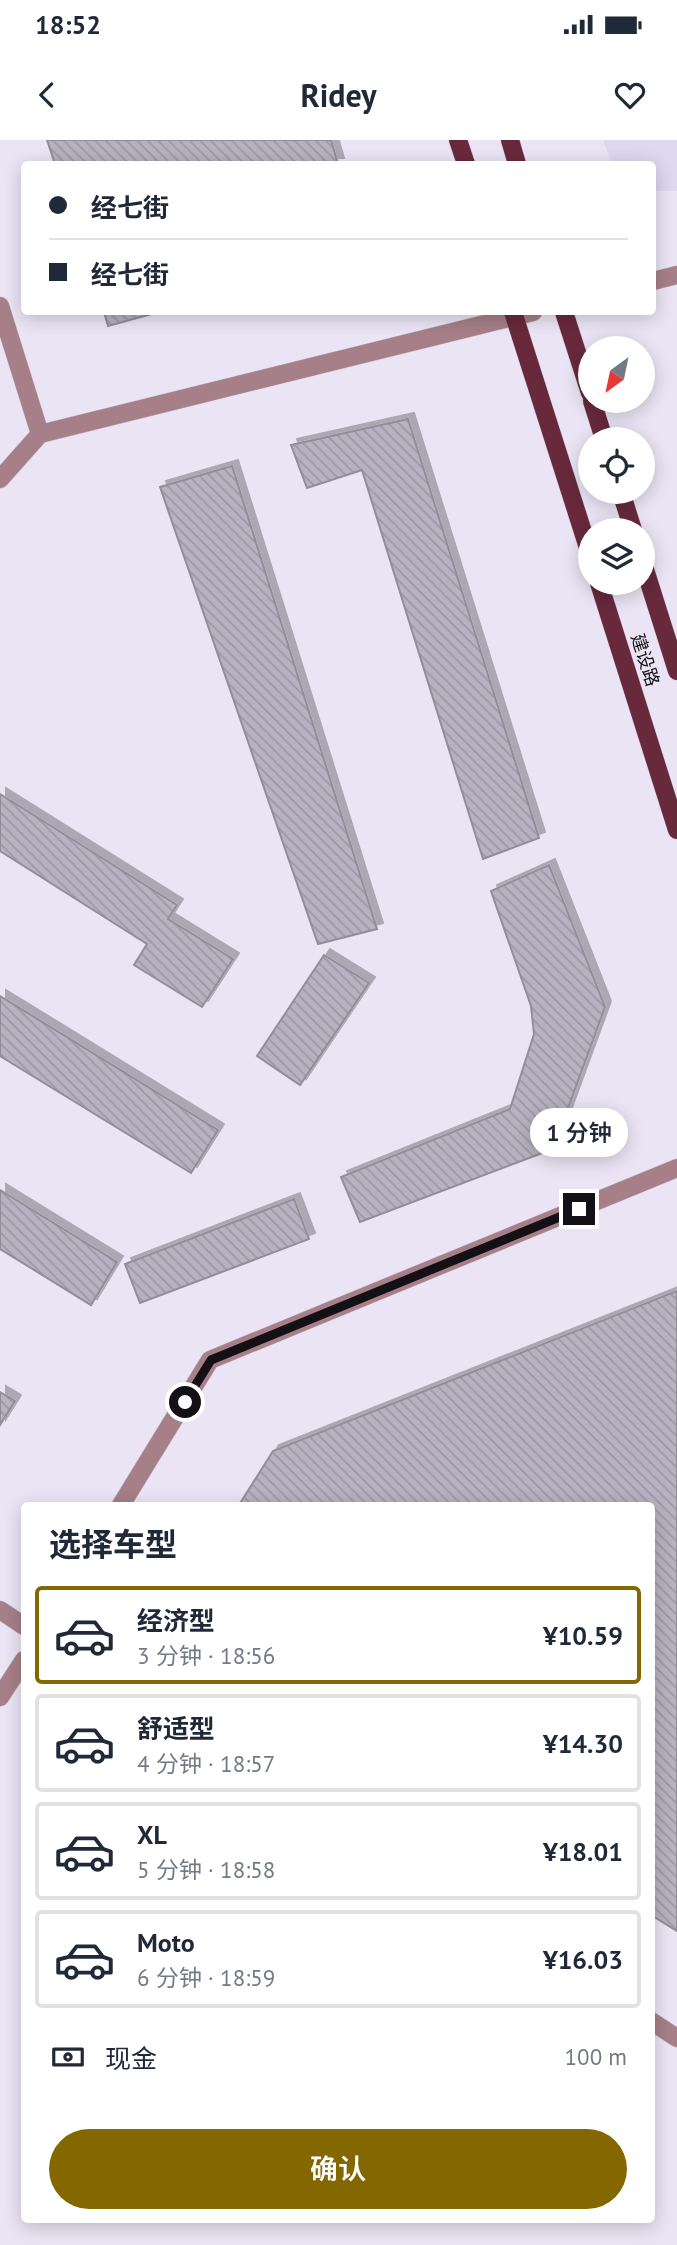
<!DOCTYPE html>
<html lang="zh">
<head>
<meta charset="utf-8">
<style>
	:root { --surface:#fff; --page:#f2f2f3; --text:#1f2937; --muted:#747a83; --line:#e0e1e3; --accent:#856700 }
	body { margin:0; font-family:"PT Sans","Noto Sans SC",sans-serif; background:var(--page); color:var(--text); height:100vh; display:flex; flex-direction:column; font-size:26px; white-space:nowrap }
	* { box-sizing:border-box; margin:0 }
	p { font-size:23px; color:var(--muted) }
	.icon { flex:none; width:38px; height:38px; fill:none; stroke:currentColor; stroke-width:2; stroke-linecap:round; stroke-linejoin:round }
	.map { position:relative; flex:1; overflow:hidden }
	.side { position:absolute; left:21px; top:1362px; width:634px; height:721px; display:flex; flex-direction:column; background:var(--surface); border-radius:7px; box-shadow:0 4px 18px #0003 }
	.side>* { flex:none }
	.hud { position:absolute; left:21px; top:21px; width:635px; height:154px; border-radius:7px; box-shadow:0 4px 18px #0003; display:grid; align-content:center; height:154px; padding:0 28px; background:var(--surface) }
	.needle { width:46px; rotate:213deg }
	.tools { position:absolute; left:578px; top:196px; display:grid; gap:14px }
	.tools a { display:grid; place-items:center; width:77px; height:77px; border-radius:50%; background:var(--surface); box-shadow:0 4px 18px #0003; font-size:35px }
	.end { position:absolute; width:32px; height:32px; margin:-16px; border:9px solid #131116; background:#fff; box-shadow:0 0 0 4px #fff }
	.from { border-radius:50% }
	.bubble { position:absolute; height:49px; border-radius:24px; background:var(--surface); box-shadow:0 4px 18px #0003; font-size:23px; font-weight:600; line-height:49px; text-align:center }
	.hud b { display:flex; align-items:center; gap:24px; height:66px; font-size:26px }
	.hud b+b { border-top:2px solid var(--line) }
	.hud i { width:18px; height:18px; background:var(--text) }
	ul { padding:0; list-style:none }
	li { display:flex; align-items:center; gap:21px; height:98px; margin:0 14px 10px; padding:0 14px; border:4px solid var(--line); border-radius:7px }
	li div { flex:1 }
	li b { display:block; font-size:26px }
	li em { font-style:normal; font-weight:600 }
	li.on { border-color:var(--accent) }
	li>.icon { width:63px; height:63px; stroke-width:1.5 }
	h2 { padding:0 28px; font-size:32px; line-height:84px }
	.pay { display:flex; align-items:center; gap:18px; height:77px; padding:0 28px; font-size:26px }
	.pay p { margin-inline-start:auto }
	.cta { display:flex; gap:14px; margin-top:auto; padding:14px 28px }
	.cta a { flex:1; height:80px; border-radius:42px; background:var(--accent); color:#fff; font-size:28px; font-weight:600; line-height:80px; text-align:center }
	.status { display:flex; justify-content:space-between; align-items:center; height:49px; padding:0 35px; background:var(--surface); direction:ltr }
	.status svg { height:19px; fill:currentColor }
	header { display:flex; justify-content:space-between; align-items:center; height:91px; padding:0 28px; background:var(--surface); font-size:32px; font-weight:600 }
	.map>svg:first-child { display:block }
	.built { fill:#dfd7ed }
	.building { fill:url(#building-back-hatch); stroke:#928d9b; stroke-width:2; filter:url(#shadow) }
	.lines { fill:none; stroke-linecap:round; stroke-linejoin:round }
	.minor-casing { stroke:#c8c2d0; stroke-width:19 }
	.major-casing { stroke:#c8c2d0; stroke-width:19 }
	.minor { stroke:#a67f88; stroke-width:18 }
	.major { stroke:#68293d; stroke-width:18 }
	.route { stroke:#131116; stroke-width:9 }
	.labels { text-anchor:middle; stroke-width:7; stroke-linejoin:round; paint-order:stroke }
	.street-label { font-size:18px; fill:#131116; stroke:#eae4f4 }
</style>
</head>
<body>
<div class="status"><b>18:52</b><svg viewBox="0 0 49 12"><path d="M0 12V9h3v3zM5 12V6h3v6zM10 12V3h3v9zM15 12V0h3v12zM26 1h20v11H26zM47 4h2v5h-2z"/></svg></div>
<header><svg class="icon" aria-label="back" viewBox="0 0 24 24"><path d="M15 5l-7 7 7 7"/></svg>Ridey<svg class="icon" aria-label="heart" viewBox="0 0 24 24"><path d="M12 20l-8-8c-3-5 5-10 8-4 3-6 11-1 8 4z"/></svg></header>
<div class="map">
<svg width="677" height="2105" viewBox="0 0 677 2105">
	<defs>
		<pattern id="building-back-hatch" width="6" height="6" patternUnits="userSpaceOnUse" patternTransform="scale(1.75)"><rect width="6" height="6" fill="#b7b2c1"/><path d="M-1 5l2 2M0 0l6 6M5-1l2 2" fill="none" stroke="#9c98a5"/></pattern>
		<filter id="shadow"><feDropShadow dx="6" dy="-6" stdDeviation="0" flood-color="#0004"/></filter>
	</defs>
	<rect width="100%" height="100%" fill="#eae4f4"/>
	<!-- built -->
	<path class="built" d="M 603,0 L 677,0 L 677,51 L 653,51 L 653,24 L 612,24 Z"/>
	<!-- building -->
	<g class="building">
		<path d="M 47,0 L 331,0 L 338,24 L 55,24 Z"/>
		<path d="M 104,172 L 159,172 L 108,186 Z"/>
		<path d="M 408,279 L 539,698 L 483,719 L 362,330 L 307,348 L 291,305 Z"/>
		<path d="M 232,326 L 377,789 L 318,804 L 160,347 Z"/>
		<path d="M 0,654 L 177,765 L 168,779 L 233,819 L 202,867 L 134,825 L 147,804 L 0,711 Z"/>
		<path d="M 549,725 L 605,867 L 553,1009 L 360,1082 L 341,1037 L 510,969 L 534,894 L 531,866 L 491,751 Z"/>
		<path d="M 324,815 L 369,843 L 300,945 L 257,916 Z"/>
		<path d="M 0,856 L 218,990 L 191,1033 L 0,916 Z"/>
		<path d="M 0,1050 L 117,1122 L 91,1165 L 0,1109 Z"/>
		<path d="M 294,1059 L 309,1099 L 140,1163 L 125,1124 Z"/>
		<path d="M 677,1151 L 677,1791 L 651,1775 L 651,1365 L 239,1365 L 273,1311 Z"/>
		<path d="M 0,1252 L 15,1261 L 0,1285 Z"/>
	</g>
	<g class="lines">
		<!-- minor casing -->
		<g class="minor-casing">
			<g id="minor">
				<path d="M 653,141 L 677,135"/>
				<path d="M 0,166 L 40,294"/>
				<path d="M 0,339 L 40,294 L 533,172"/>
				<path d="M 121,1365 L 210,1220 L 677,1028"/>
				<path d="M 0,1470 L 24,1486"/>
				<path d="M 0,1557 L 24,1520"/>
				<path d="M 651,1881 L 677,1898"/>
			</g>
		</g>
		<!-- major casing -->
		<g class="major-casing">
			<g id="major">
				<path d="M 458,0 L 466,24"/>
				<path d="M 510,0 L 517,24"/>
				<path d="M 513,172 L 590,414"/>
				<path d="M 564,172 L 590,253"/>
				<path d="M 592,261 L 604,299"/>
				<path d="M 621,352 L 633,390"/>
				<path d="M 642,420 L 677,531"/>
				<path d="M 599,443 L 677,690"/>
			</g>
		</g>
		<!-- minor -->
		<use href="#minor" class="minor"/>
		<!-- major -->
		<use href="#major" class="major"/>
	</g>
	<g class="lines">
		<!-- route -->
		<path class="route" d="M 185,1262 L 211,1220 L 579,1069"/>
	</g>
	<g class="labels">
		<!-- street labels -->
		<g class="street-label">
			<text transform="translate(645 520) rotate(72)" y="6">建设路</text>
		</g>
	</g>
</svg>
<div class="tools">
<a><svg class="needle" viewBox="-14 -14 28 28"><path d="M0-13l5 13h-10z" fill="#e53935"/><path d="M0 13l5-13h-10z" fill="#747a83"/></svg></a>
<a><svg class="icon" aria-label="locate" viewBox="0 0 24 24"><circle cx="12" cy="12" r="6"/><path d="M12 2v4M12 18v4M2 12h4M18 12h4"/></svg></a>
<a><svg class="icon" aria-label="layers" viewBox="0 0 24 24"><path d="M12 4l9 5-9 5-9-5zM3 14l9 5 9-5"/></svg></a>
</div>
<i class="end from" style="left:185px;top:1262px"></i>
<i class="end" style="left:579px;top:1069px"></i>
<div class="bubble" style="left:530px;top:968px;width:98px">1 分钟</div>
<div class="hud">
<b><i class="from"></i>经七街</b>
<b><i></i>经七街</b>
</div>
<section class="side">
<h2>选择车型</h2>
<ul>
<li class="on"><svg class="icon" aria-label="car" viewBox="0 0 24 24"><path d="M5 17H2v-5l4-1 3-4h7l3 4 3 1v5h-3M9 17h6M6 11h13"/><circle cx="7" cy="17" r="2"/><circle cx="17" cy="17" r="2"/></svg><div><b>经济型</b><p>3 分钟 · 18:56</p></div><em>¥10.59</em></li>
<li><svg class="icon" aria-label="car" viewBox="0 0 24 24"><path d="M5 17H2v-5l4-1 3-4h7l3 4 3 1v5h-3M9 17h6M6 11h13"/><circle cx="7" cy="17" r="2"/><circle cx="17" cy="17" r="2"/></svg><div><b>舒适型</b><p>4 分钟 · 18:57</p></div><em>¥14.30</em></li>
<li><svg class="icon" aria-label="car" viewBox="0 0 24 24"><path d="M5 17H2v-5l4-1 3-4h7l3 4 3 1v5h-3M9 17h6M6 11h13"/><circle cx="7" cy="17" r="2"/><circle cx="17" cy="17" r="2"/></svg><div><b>XL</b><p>5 分钟 · 18:58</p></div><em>¥18.01</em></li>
<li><svg class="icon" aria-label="car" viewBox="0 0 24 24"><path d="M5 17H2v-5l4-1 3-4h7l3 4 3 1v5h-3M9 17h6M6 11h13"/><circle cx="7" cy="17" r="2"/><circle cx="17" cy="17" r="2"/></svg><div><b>Moto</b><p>6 分钟 · 18:59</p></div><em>¥16.03</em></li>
</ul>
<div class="pay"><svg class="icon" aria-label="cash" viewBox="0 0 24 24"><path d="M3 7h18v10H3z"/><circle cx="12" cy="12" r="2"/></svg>现金<p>100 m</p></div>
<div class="cta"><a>确认</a></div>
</section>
</div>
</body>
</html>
